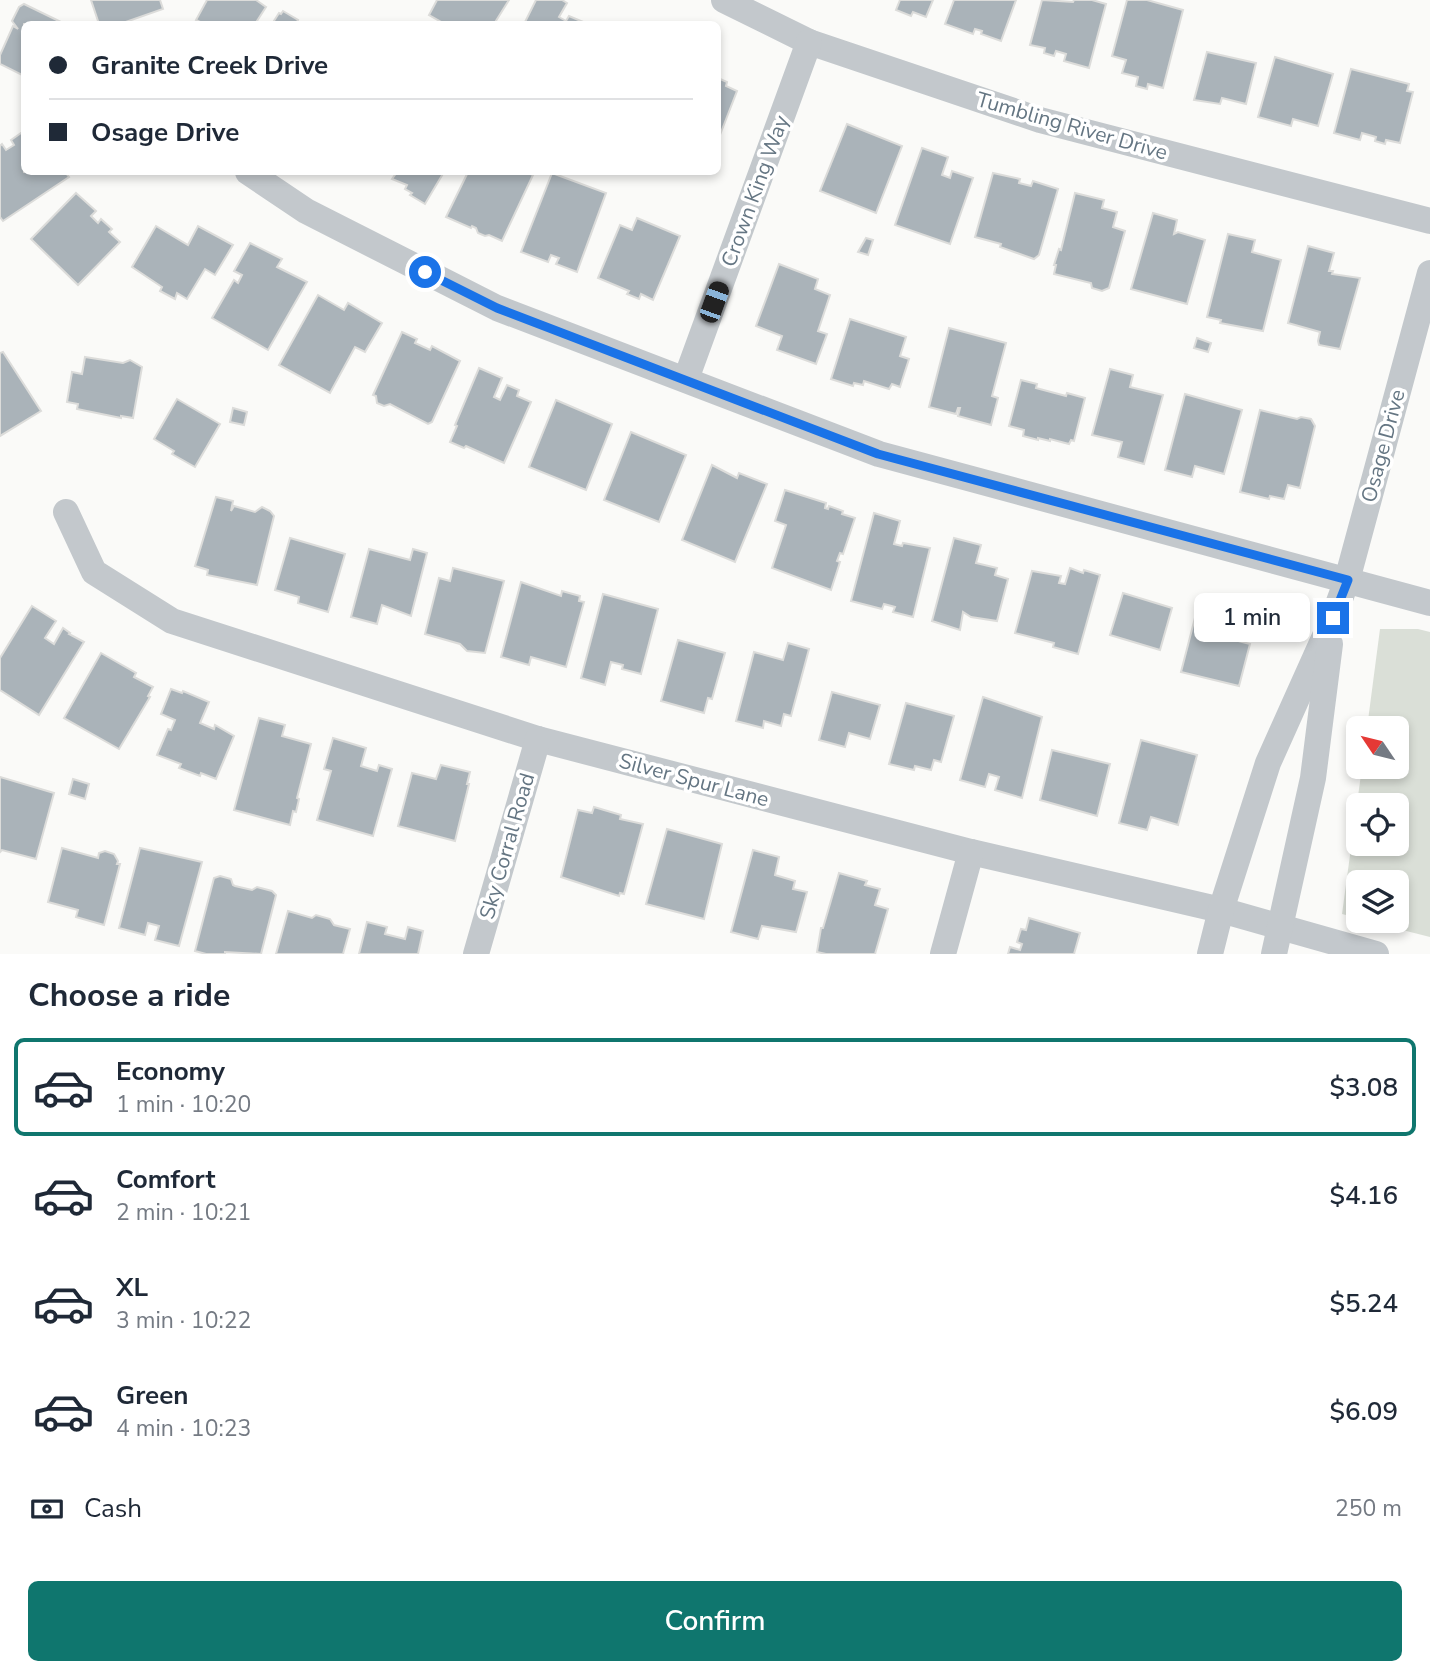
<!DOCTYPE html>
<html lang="en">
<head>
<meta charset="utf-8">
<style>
	:root { --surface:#fff; --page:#f2f2f3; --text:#1f2937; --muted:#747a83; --line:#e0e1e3; --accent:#0f766e }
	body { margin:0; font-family:"Nunito Sans",sans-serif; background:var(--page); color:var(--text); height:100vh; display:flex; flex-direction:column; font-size:26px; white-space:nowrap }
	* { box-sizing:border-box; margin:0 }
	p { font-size:23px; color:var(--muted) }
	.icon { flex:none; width:38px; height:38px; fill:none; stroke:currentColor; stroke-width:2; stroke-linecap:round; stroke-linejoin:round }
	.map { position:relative; height:954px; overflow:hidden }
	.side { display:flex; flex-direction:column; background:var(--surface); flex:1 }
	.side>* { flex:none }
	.hud { position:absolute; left:21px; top:21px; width:700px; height:154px; border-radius:10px; box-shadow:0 4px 10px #0003; display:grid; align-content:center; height:154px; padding:0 28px; background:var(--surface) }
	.needle { width:46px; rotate:305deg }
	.fabs { position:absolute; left:1346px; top:716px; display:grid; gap:14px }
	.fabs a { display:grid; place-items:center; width:63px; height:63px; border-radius:10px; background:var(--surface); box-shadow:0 4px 10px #0003; font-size:35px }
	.end { position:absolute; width:32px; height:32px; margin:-16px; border:9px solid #1a73e8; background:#fff; box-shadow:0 0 0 4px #fff }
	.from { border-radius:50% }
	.bubble { position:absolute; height:49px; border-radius:10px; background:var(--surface); box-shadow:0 4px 10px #0003; font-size:23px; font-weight:600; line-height:49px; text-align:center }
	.car { position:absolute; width:21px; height:42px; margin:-21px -10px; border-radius:9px; box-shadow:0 0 5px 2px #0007; background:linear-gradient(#222 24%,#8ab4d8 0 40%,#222 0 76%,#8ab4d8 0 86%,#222 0) }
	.hud b { display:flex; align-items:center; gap:24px; height:66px; font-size:26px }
	.hud b+b { border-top:2px solid var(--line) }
	.hud i { width:18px; height:18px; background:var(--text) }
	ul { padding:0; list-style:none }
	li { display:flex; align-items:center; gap:21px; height:98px; margin:0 14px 10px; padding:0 14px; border:4px solid transparent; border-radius:10px }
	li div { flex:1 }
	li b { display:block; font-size:26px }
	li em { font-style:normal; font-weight:600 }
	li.current { border-color:var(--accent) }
	li>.icon { width:63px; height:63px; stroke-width:1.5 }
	h2 { padding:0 28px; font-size:32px; line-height:84px }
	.pay { display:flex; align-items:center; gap:18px; height:77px; padding:0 28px; font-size:26px }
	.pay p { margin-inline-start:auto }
	.primary-button { display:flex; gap:14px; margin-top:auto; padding:14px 28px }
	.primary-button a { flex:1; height:80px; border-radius:10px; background:var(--accent); color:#fff; font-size:28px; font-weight:600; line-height:80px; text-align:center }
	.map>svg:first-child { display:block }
	.green { fill:#dadfd7; fill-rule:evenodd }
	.building { fill:#aab3b9; stroke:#dcdcda; stroke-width:2 }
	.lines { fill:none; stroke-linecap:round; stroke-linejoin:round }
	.minor { stroke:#c3c8cc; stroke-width:26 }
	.route { stroke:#1a73e8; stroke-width:9 }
	.labels { text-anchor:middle; stroke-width:7; stroke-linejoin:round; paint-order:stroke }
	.street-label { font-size:21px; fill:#657683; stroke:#fff }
</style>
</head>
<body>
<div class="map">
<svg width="1430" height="954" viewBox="0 0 1430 954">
	<rect width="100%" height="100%" fill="#fafaf8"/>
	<!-- green -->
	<path class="green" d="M 1380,629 L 1418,629 L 1430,632 L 1430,937 L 1367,921 L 1396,920 L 1396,882 L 1358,882 L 1358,918 L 1342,914 L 1362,767 L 1396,766 L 1396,728 L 1367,728 ZM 1358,805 L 1396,805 L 1396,844 L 1358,844 Z"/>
	<!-- building -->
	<g class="building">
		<path d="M 91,0 L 160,0 L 163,9 L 120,24 L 99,24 Z"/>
		<path d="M 207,0 L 256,0 L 266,7 L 255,24 L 204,24 L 196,20 Z"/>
		<path d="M 437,0 L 509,0 L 494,24 L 445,24 L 429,15 Z"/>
		<path d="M 536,0 L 562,0 L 567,3 L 559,17 L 566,21 L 569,16 L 588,24 L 524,24 Z"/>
		<path d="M 900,0 L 933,0 L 926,17 L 913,12 L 911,16 L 896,10 Z"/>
		<path d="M 954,0 L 1016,0 L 1001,41 L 981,34 L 982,31 L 975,29 L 973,34 L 945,24 Z"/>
		<path d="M 1042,0 L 1073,2 L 1074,0 L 1092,0 L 1106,4 L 1089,68 L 1064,61 L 1066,54 L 1056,51 L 1054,56 L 1044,53 L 1045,48 L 1030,45 Z"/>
		<path d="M 1127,0 L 1147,0 L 1183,10 L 1163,88 L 1148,84 L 1147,89 L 1136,86 L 1138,77 L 1122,73 L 1126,60 L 1112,56 Z"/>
		<path d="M 24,4 L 65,24 L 24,24 L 24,76 L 0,64 L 0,55 L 13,26 L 18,29 L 12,21 L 19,7 Z"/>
		<path d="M 283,11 L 298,20 L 297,22 L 300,24 L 272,24 L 279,13 L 281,14 Z"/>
		<path d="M 1207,52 L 1256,63 L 1246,104 L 1222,98 L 1220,104 L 1194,100 Z"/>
		<path d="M 1275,57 L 1333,74 L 1318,126 L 1293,119 L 1291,126 L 1258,117 Z"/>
		<path d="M 1351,69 L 1409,84 L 1407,91 L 1413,92 L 1400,143 L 1386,140 L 1385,144 L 1375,141 L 1376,137 L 1362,133 L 1360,140 L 1334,133 Z"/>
		<path d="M 718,78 L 727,82 L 726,86 L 737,91 L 718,140 Z"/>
		<path d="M 847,124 L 902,146 L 876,213 L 820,191 Z"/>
		<path d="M 24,131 L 24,172 L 65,172 L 69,177 L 3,221 L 0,217 L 0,146 L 2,144 L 6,150 L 14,145 L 11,140 Z"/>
		<path d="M 922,148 L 948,157 L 942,175 L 950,178 L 952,171 L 973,178 L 950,244 L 895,225 Z"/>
		<path d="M 397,172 L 444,172 L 425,204 L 410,195 L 412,193 L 405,189 L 407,185 L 392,179 Z"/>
		<path d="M 468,172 L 526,172 L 533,175 L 502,241 L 489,235 L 485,236 L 478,233 L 476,228 L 472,226 L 471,228 L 446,217 Z"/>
		<path d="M 552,173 L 606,193 L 577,272 L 556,264 L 559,258 L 551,255 L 548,262 L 521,252 Z"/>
		<path d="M 993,173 L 1020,179 L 1019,183 L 1031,186 L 1033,181 L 1058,189 L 1039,255 L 1034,259 L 1000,247 L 1001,244 L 975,237 Z"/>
		<path d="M 76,193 L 96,211 L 91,216 L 98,223 L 101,219 L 112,229 L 109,232 L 120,242 L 78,285 L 31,239 Z"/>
		<path d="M 1075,193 L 1104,200 L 1102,208 L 1117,212 L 1113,227 L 1125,231 L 1109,288 L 1102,291 L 1092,288 L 1091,283 L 1054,274 L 1056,265 L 1054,265 L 1059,249 L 1061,250 Z"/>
		<path d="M 1153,213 L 1177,220 L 1174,234 L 1178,232 L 1205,240 L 1187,304 L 1131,289 Z"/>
		<path d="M 637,218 L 680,236 L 653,300 L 641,294 L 639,299 L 627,294 L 629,291 L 598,278 L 620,225 L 632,230 Z"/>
		<path d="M 156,226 L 188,245 L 198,226 L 233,245 L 215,275 L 205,269 L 187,299 L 177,293 L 175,299 L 160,291 L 162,287 L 132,267 Z"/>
		<path d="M 1228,234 L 1255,240 L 1252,252 L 1281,260 L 1263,331 L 1220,323 L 1221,320 L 1207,317 Z"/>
		<path d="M 866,238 L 873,240 L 868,255 L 858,252 Z"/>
		<path d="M 250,243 L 282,259 L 277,267 L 307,282 L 268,350 L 212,318 L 234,280 L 238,283 L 242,275 L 234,271 Z"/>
		<path d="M 1308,246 L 1334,253 L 1329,271 L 1333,271 L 1332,274 L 1360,278 L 1340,349 L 1319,345 L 1318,341 L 1320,332 L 1288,323 Z"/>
		<path d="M 779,264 L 818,279 L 815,289 L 830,295 L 818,331 L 827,334 L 816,364 L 777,350 L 782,336 L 756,326 Z"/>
		<path d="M 318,295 L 344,310 L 348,303 L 382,323 L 365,352 L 355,347 L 330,393 L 279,365 Z"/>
		<path d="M 850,319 L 906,337 L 900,356 L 909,359 L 900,387 L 892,384 L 889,389 L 864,381 L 863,385 L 854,383 L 853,386 L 831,379 Z"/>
		<path d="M 949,328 L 1006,343 L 992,396 L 998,398 L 991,425 L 958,416 L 960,408 L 958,408 L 956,414 L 929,407 Z"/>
		<path d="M 402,332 L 417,339 L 415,343 L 430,350 L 432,346 L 460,361 L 432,422 L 428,424 L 390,404 L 384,406 L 377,403 L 376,396 L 373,395 Z"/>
		<path d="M 1197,338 L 1211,343 L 1208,352 L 1194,348 Z"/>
		<path d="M 3,352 L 41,411 L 0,436 L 0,353 Z"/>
		<path d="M 85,357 L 123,363 L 130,360 L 142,367 L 133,418 L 121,416 L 121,418 L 77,409 L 78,404 L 67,402 L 72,372 L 82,374 Z"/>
		<path d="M 479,368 L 502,378 L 494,397 L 500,400 L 507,385 L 519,390 L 517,396 L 531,402 L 504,463 L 466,446 L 464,448 L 450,442 L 457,426 L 455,425 Z"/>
		<path d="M 1110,369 L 1133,375 L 1130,387 L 1163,395 L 1144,464 L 1118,457 L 1122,442 L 1092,435 Z"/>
		<path d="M 1021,380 L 1037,384 L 1036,388 L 1066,396 L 1067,393 L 1085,398 L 1074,441 L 1071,440 L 1069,444 L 1050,439 L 1050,441 L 1038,438 L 1038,440 L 1023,436 L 1024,430 L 1009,426 Z"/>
		<path d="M 1185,394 L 1242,410 L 1224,474 L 1195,466 L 1192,477 L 1165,470 Z"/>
		<path d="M 177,399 L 220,424 L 195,467 L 172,454 L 174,451 L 154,439 Z"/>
		<path d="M 556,400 L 612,424 L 586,490 L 529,467 Z"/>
		<path d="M 233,408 L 247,412 L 244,425 L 230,422 Z"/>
		<path d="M 1260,410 L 1297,419 L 1301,417 L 1311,419 L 1315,426 L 1300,488 L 1288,485 L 1284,499 L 1270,496 L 1269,499 L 1240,492 Z"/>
		<path d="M 631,432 L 686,455 L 659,522 L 604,500 Z"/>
		<path d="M 712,465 L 737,478 L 739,473 L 767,484 L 735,562 L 682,540 Z"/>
		<path d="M 785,490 L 826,503 L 825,508 L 828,509 L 829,506 L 843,511 L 842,514 L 855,518 L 843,554 L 840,553 L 837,561 L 840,562 L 831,590 L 772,568 L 786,525 L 775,521 Z"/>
		<path d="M 216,497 L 233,501 L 231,511 L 234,506 L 255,512 L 262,507 L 270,511 L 274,516 L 257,585 L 207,575 L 208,570 L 195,566 Z"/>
		<path d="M 874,513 L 900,521 L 894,544 L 902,546 L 903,543 L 930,548 L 913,617 L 893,612 L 895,607 L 884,604 L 882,609 L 851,601 Z"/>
		<path d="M 290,538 L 345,554 L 328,612 L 298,603 L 299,597 L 275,590 Z"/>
		<path d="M 954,538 L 981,545 L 976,563 L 997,568 L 995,575 L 1008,579 L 997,621 L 971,617 L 963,612 L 960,630 L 932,621 Z"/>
		<path d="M 369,549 L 410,560 L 413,549 L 427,553 L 411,616 L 382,605 L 377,624 L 351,617 Z"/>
		<path d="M 453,568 L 504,581 L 485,653 L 467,651 L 460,644 L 425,634 L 439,578 L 450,581 Z"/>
		<path d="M 1070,568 L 1083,573 L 1084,570 L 1100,575 L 1078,654 L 1053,647 L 1054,643 L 1015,633 L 1032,571 L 1061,576 L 1059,583 L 1065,584 Z"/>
		<path d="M 521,582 L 561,596 L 562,591 L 580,596 L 579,601 L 584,602 L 566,667 L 531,657 L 529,665 L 501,657 Z"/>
		<path d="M 1123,593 L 1172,608 L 1160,650 L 1110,635 Z"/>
		<path d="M 603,594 L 658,609 L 641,674 L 622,669 L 623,665 L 611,662 L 605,685 L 581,678 Z"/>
		<path d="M 32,606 L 56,621 L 45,638 L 54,644 L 63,628 L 70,633 L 69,634 L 84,642 L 39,715 L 0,690 L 0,658 Z"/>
		<path d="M 1198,606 L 1224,613 L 1219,636 L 1250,644 L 1239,686 L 1181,672 Z"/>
		<path d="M 678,640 L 725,653 L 712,699 L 708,698 L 704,713 L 661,701 Z"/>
		<path d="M 788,643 L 809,649 L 791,716 L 784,714 L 781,726 L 764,721 L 763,728 L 736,721 L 754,652 L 783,660 Z"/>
		<path d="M 101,653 L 136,673 L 134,677 L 153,687 L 148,696 L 150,697 L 119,749 L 64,718 Z"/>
		<path d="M 171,689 L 182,693 L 183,691 L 209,702 L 200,723 L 214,729 L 215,725 L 234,736 L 216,779 L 201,773 L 200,776 L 179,768 L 181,764 L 157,755 L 168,729 L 171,730 L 175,720 L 161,714 Z"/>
		<path d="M 832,692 L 880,705 L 870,739 L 849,733 L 845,747 L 819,740 Z"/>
		<path d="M 983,697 L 1042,717 L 1022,798 L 995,790 L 999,777 L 989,774 L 985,787 L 960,780 Z"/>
		<path d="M 906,703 L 954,716 L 941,762 L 934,760 L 931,770 L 915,766 L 914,770 L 889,764 Z"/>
		<path d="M 259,718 L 285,725 L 282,736 L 311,744 L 297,798 L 299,799 L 296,812 L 293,811 L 290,825 L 234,810 Z"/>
		<path d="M 333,738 L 366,748 L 361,766 L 377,771 L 379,765 L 392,769 L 373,836 L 317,820 L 331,771 L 324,769 Z"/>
		<path d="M 1141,740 L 1197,755 L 1178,825 L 1151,817 L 1147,830 L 1119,823 Z"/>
		<path d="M 1052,750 L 1110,764 L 1097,816 L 1040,800 Z"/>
		<path d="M 441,765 L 470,772 L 467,784 L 469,784 L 455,841 L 398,826 L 412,773 L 436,779 Z"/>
		<path d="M 0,777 L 54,793 L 36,859 L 2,850 L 0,852 Z"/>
		<path d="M 73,779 L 89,784 L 85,799 L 69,794 Z"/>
		<path d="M 594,807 L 621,815 L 620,819 L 643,824 L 624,894 L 620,893 L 619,896 L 561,877 L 578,810 L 592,813 Z"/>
		<path d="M 667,829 L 722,844 L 704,919 L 646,904 Z"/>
		<path d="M 62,848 L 98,858 L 99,853 L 105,851 L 114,854 L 118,861 L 117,864 L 120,864 L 104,925 L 76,917 L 78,910 L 48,902 Z"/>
		<path d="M 140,848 L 202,862 L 179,946 L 155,940 L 159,926 L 148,923 L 145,935 L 119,928 Z"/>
		<path d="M 753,850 L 779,857 L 775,875 L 795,881 L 793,889 L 807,892 L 796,932 L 762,926 L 758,939 L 731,932 Z"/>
		<path d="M 839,873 L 867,881 L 865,885 L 880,889 L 875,905 L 888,909 L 875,954 L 826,954 L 817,952 L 821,928 L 823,928 Z"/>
		<path d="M 220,876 L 231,879 L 233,885 L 235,886 L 252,890 L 257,887 L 272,891 L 276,895 L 261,954 L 225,952 L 225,954 L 206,954 L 195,951 L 214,878 Z"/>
		<path d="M 288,911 L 312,918 L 316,915 L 330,919 L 334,925 L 350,929 L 343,954 L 276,954 Z"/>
		<path d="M 1029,918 L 1080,933 L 1074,954 L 1008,954 L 1010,947 L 1020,950 L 1022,944 L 1017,942 L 1021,929 L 1026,930 Z"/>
		<path d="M 367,922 L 387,927 L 385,934 L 405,939 L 408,927 L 423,931 L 418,954 L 359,954 Z"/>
	</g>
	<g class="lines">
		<!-- minor -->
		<g class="minor">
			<path d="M 724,0 L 809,42 L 1040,120 L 1430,221"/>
			<path d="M 248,172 L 306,211 L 497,308 L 879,454 L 1430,603"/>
			<path d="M 686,379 L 809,42"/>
			<path d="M 66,512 L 94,572 L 172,621 L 538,739 L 971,852 L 1221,910 L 1376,954"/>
			<path d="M 476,954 L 538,739"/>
			<path d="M 943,954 L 971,852"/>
			<path d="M 1210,954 L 1221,910 L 1268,763 L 1333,618 L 1347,580 L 1430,273"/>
			<path d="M 1274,954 L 1313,778 L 1330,644"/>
		</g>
	</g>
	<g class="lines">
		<!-- route -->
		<path class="route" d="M 425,272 L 497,308 L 878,454 L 1348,580 L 1333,618"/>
	</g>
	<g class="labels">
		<!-- street labels -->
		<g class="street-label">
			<text transform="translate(1072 126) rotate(16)" y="7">Tumbling River Drive</text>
			<text transform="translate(755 191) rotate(-70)" y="7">Crown King Way</text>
			<text transform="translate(1383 446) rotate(-75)" y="7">Osage Drive</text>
			<text transform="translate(694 780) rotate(15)" y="7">Silver Spur Lane</text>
			<text transform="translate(507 846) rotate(-74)" y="7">Sky Corral Road</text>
		</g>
	</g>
</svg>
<div class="fabs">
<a><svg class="needle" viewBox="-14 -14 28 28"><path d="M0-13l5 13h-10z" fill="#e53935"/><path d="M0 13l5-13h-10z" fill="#747a83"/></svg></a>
<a><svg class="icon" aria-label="locate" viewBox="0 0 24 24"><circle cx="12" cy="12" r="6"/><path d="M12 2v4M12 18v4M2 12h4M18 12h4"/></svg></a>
<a><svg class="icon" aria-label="layers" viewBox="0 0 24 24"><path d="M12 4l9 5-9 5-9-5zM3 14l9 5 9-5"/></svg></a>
</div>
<i class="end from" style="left:425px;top:272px"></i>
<i class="end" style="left:1333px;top:618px"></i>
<div class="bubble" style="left:1194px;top:593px;width:116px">1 min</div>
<i class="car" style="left:714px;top:302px;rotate:20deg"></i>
<div class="hud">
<b><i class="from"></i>Granite Creek Drive</b>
<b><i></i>Osage Drive</b>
</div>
</div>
<section class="side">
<h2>Choose a ride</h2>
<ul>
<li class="current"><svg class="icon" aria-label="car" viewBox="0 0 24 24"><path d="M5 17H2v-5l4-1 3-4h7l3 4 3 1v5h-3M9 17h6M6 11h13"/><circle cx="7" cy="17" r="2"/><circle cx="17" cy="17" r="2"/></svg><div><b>Economy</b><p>1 min · 10:20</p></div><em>$3.08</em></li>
<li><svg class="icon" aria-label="car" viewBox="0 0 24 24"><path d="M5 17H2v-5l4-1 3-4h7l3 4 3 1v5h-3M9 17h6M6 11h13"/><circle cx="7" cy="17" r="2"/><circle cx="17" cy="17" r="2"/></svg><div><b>Comfort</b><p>2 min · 10:21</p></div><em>$4.16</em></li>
<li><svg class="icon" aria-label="car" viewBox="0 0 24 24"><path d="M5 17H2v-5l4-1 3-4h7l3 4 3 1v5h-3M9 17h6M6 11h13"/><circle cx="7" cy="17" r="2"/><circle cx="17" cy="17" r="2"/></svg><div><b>XL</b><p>3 min · 10:22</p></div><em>$5.24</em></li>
<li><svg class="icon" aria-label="car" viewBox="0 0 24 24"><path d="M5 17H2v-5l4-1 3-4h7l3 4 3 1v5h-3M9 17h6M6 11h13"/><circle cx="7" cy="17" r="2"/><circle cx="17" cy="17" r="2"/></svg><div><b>Green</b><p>4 min · 10:23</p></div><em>$6.09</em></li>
</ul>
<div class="pay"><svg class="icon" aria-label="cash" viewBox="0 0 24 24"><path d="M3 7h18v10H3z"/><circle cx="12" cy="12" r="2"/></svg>Cash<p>250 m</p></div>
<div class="primary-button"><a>Confirm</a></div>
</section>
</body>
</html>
